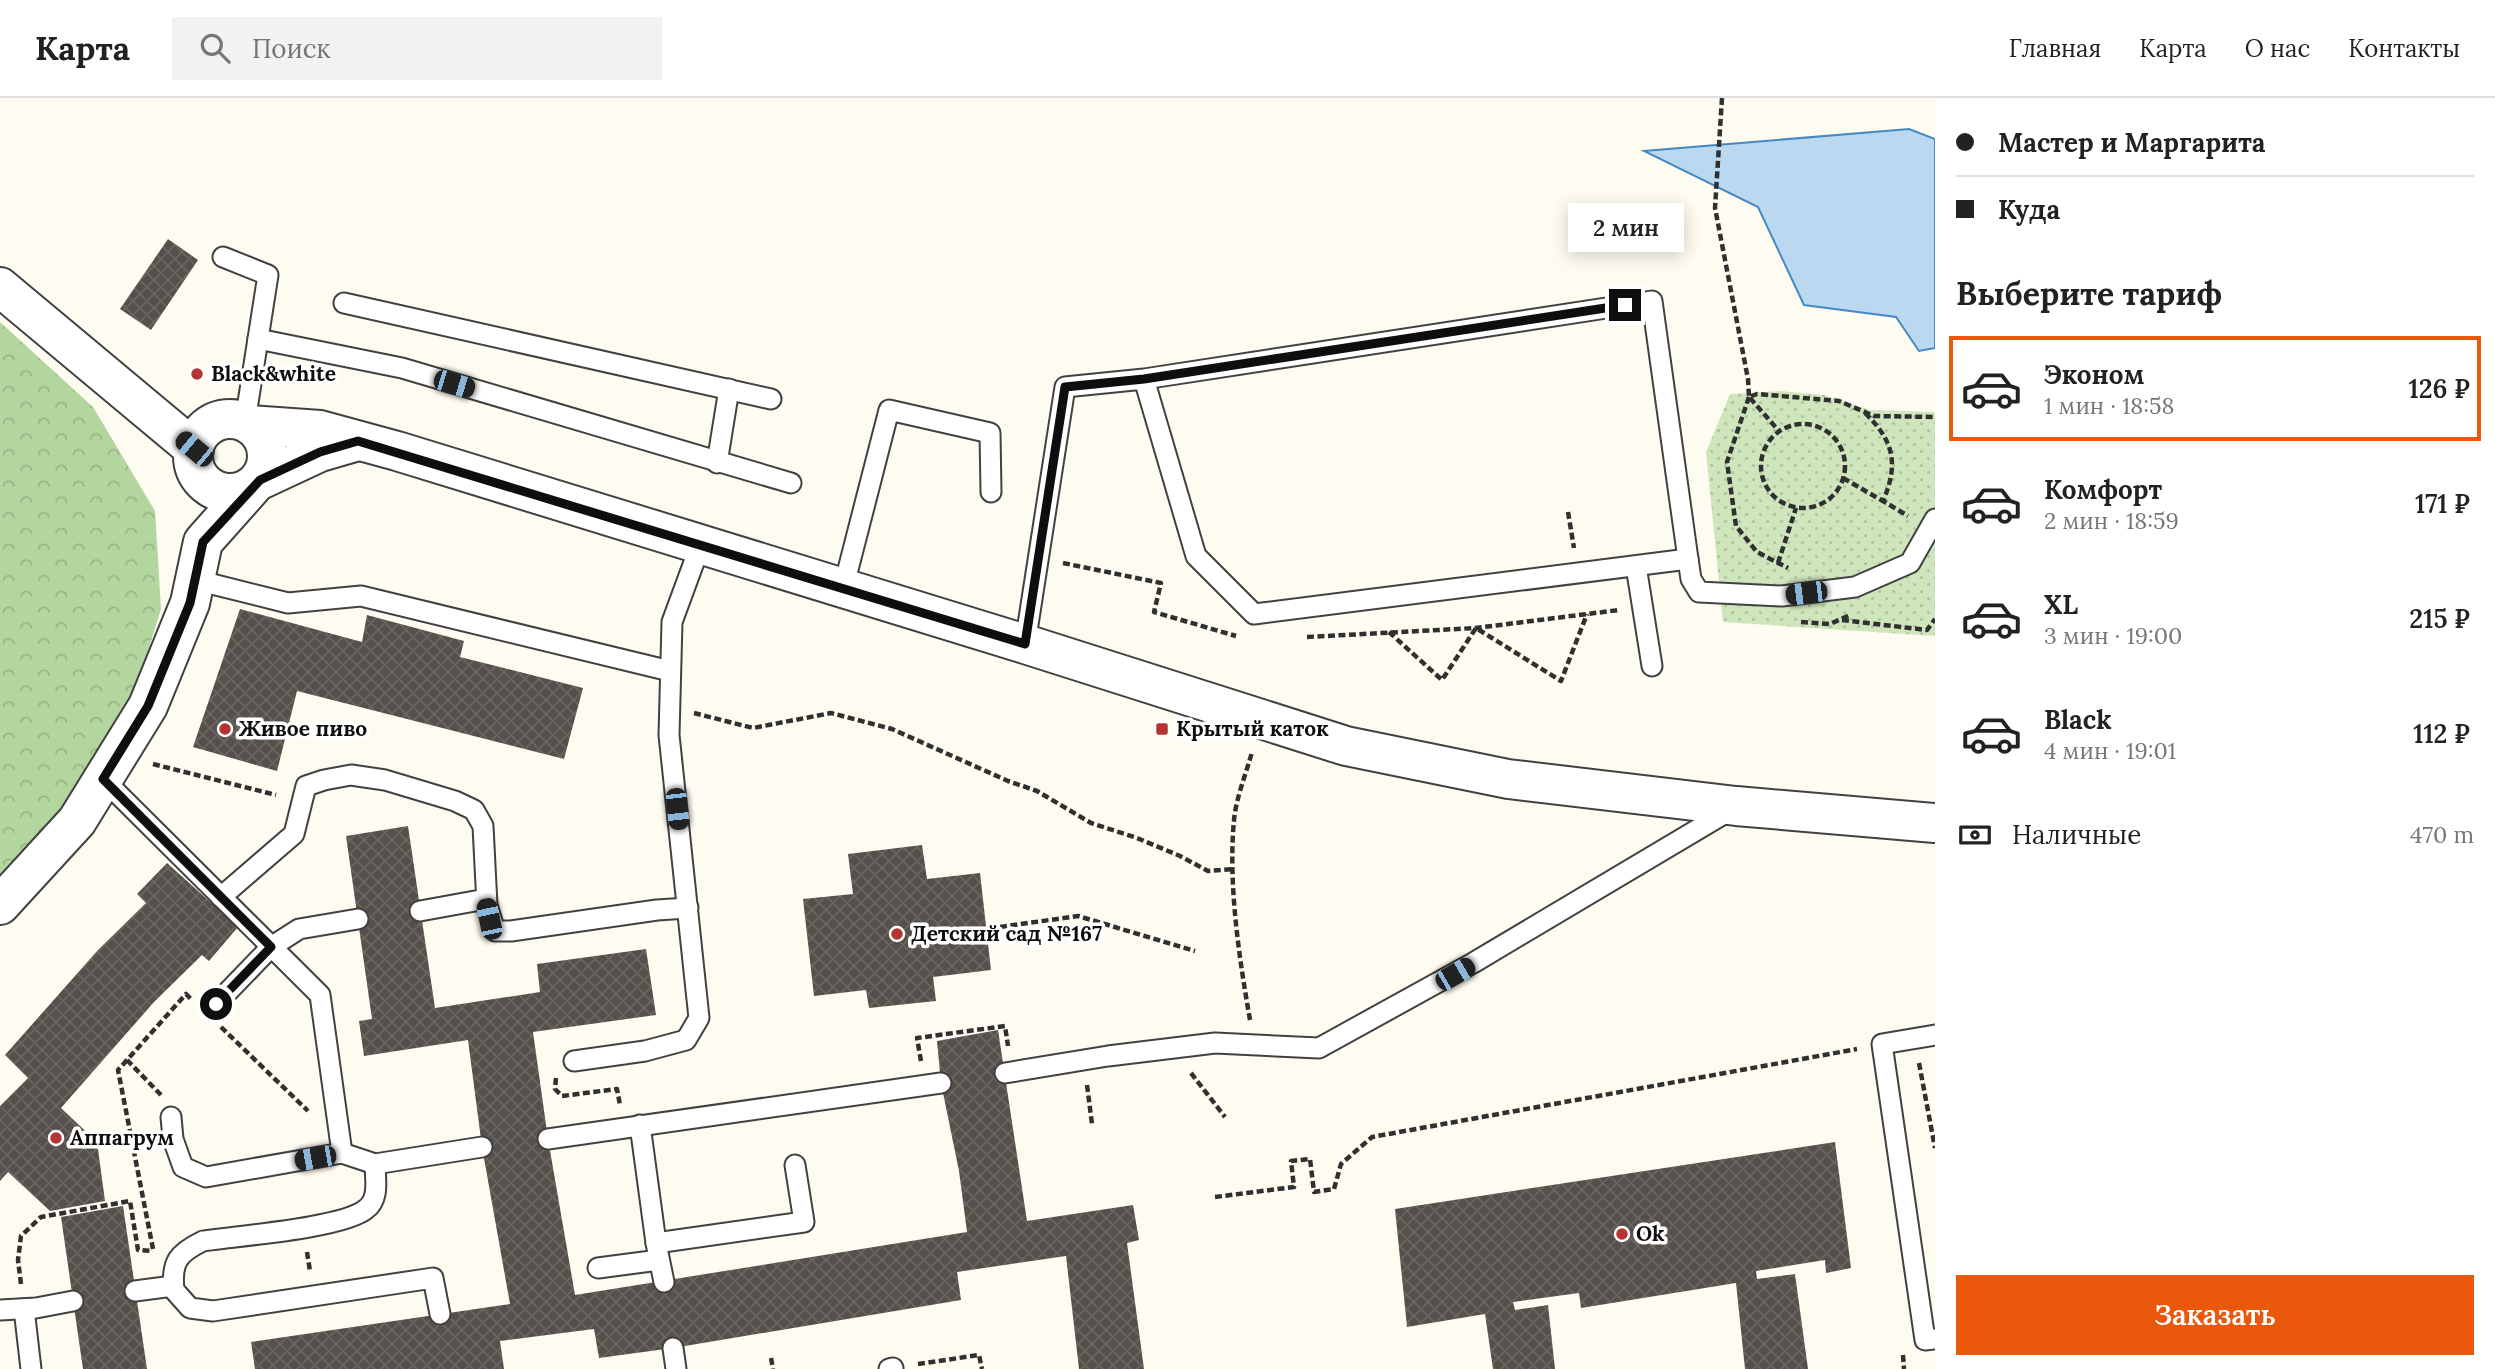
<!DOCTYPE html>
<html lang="ru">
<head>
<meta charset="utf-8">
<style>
	:root { --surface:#fff; --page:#f2f2f2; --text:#222; --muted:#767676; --line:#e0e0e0; --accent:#ea580c }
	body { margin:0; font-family:Lora,serif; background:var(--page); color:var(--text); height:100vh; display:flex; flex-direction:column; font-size:26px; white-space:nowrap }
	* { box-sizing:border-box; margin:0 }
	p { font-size:23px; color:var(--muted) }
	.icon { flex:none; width:38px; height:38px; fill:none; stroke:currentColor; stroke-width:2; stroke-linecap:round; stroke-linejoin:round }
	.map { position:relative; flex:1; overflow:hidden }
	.details { display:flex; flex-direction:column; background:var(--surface); width:560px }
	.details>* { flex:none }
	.hud { display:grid; align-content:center; height:154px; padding:0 21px; background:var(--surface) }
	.end { position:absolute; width:32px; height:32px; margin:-16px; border:9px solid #0e0e0e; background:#fff; box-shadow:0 0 0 4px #fff }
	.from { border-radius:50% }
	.bubble { position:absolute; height:49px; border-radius:0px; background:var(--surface); box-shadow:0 4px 18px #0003; font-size:23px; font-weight:600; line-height:49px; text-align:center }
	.car { position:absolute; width:21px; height:42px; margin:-21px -10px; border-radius:9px; box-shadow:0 0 5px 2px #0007; background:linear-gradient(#222 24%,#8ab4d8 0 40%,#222 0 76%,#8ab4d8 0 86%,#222 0) }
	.hud b { display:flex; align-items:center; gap:24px; height:66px; font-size:26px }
	.hud b+b { border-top:2px solid var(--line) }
	.hud i { width:18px; height:18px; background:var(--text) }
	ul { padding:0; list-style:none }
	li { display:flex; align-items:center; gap:21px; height:105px; margin:0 14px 10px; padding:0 7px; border:4px solid transparent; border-radius:0px }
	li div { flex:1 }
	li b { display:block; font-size:26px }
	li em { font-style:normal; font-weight:600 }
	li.on { border-color:var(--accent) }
	li>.icon { width:63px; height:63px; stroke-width:1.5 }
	h2 { padding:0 21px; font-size:32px; line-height:84px }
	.pay { display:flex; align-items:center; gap:18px; height:77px; padding:0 21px; font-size:26px }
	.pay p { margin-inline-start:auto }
	.action { display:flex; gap:14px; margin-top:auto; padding:14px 21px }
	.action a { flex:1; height:80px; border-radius:0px; background:var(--accent); color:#fff; font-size:28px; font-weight:600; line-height:80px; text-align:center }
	header { display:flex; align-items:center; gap:42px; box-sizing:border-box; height:98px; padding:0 35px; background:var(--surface); border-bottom:2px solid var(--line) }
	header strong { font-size:33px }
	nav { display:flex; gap:38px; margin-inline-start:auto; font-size:24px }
	.search { width:490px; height:63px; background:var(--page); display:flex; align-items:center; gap:18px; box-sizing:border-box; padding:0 24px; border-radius:0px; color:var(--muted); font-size:26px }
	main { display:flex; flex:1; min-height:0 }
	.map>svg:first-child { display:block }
	.green { fill:url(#green-dots) }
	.forest { fill:url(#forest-crowns) }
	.water { fill:#bad9f1; stroke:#4789c2; stroke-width:2 }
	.building { fill:url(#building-cross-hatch) }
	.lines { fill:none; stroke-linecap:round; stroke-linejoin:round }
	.service-casing { stroke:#414141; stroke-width:23 }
	.minor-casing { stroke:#414141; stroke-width:42 }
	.tertiary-casing { stroke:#414141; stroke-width:42 }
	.path { stroke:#303030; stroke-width:4.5; stroke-dasharray:7 3.5; stroke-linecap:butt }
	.service { stroke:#fff; stroke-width:19 }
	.minor { stroke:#fff; stroke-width:38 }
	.tertiary { stroke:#fff; stroke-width:38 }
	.route { stroke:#0e0e0e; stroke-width:9 }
	.poi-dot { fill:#b33432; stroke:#fff; stroke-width:2.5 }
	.labels { text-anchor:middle; stroke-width:7; stroke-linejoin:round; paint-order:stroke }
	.poi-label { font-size:21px; font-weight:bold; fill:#0e0e0e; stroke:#fff; text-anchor:start }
</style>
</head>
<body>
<header>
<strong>Карта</strong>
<div class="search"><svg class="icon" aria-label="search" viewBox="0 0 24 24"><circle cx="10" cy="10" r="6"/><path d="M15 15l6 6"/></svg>Поиск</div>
<nav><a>Главная</a><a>Карта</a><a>О нас</a><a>Контакты</a></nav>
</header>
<main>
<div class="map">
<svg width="1935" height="1271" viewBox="0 0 1935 1271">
	<defs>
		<pattern id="green-dots" width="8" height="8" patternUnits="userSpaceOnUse" patternTransform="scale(1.75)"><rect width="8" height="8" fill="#cfe6bd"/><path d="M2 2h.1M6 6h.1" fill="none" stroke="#b1c4a1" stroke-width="1.8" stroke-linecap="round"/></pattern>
		<pattern id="forest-crowns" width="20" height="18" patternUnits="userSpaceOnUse" patternTransform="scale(1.75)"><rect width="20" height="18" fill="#b3d59e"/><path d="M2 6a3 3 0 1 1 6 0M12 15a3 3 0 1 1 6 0" fill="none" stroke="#99b687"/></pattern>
		<pattern id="building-cross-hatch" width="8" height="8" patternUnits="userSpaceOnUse" patternTransform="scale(1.75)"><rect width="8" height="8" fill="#56504c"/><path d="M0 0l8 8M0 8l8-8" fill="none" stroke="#696561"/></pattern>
	</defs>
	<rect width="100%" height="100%" fill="#fefcf1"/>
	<!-- green -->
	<path class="green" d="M 1780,293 L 1824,297 L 1870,312 L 1935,314 L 1935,538 L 1723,524 L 1706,354 L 1730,296 Z"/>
	<!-- forest -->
	<path class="forest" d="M 0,224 L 93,309 L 155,413 L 161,511 L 136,591 L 103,661 L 0,790 Z"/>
	<!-- water -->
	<path class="water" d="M 1909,31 L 1935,41 L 1935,250 L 1919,253 L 1896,219 L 1804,207 L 1758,109 L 1644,53 Z"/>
	<!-- building -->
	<g class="building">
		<path d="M 168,141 L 198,162 L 151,232 L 120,211 Z"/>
		<path d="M 240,511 L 362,544 L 367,517 L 464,543 L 460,559 L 583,590 L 564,661 L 297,593 L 277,673 L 193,649 Z"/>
		<path d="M 408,728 L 435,910 L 540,894 L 537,866 L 646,851 L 656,917 L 533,934 L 548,1041 L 575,1197 L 967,1134 L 959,1073 L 941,985 L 937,943 L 998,932 L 1027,1123 L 1133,1107 L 1139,1142 L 1127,1145 L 1144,1271 L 1079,1271 L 1066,1158 L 957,1174 L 961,1202 L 673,1250 L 599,1260 L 594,1231 L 500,1243 L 504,1271 L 255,1271 L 251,1244 L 510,1206 L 482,1049 L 468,942 L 364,958 L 359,923 L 372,921 L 346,738 Z"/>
		<path d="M 922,747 L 927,781 L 980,775 L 991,872 L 933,879 L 936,903 L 869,910 L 866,892 L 814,898 L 803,801 L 853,796 L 848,756 Z"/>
		<path d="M 167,765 L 238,829 L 209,863 L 202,857 L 154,904 L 61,1010 L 97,1044 L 105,1103 L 50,1113 L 8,1074 L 0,1083 L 0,1008 L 28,980 L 5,957 L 98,852 L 146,805 L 137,796 Z"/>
		<path d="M 1835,1044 L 1851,1170 L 1826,1175 L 1825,1162 L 1756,1173 L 1757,1181 L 1795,1176 L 1808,1271 L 1745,1271 L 1736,1185 L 1581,1210 L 1579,1195 L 1513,1204 L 1515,1212 L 1548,1207 L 1555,1271 L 1493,1271 L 1485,1216 L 1407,1229 L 1395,1111 Z"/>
		<path d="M 123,1108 L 147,1271 L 83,1271 L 61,1119 Z"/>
	</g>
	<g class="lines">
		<!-- service casing -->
		<g class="service-casing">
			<g id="service">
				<path d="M 223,159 L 268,177 L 245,324"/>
				<path d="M 344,205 L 771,301"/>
				<path d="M 258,241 L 402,270 L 791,385"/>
				<path d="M 717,365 L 729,291"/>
				<path d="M 1688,461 L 1691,481 L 1699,494 L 1782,498 L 1855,489 L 1910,465 L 1935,421"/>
				<path d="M 1636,468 L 1652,568"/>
				<path d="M 196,482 L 288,505 L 361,498 L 670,573"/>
				<path d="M 843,491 L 889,312 L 990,335 L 991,394"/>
				<path d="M 1025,546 L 1065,289 L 1144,281 L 1652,203 L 1688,461 L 1254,516 L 1196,458 L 1144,281"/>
				<path d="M 103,681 L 320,897 L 342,1055 L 375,1066 L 482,1049"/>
				<path d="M 221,799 L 294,736 L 306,688 L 324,682 L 351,677 L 385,682 L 455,703 L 474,712 L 483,728 L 487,807 L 495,833 L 511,833 L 657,812 L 688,810"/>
				<path d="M 420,813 L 486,801"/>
				<path d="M 216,906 L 271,849 L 299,831 L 358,821"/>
				<path d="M 1935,937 L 1882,946 L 1925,1242 L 1935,1241"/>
				<path d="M 574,963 L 645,953 L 686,942 L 699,920 L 669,637 L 672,524 L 700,448"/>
				<path d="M 1005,975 L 1108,958 L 1215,945 L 1319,950 L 1473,865 L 1732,711"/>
				<path d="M 171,1019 L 173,1041 L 183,1069 L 206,1079 L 342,1055"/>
				<path d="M 640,1027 L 656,1145 L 664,1184"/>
				<path d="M 548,1041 L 941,985"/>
				<path d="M 375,1066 C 375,1080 380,1101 366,1111 C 344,1130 236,1138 203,1143 C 178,1155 171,1164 174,1192 L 190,1210 L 213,1213 L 433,1180 L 440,1216"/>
				<path d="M 656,1145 L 804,1124 L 795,1067"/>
				<path d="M 598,1170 L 659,1162"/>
				<path d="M 135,1193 L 173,1188"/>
				<path d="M 24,1211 L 31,1271"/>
				<path d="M 0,1212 L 36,1210 L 73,1203"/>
				<path d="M 673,1250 L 676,1271"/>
				<path d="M 889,1271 L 893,1270"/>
			</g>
		</g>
		<!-- minor casing -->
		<g class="minor-casing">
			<g id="minor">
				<path d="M 251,327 L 320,332 L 397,353 L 1025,546 L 1346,648 L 1508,681 L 1736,708 L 1935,725"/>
				<path d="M 260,382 L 320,354 L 358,343"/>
			</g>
		</g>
		<!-- tertiary casing -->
		<g class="tertiary-casing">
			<g id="tertiary">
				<path d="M 0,189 L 194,351"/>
				<circle cx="230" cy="358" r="37"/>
				<path d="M 0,807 L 77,723 L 148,608 L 190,505 L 203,444 L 251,390"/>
			</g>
		</g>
		<!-- path -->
		<g class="path">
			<path d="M 1722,0 L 1715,110 L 1748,281 L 1749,299 L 1757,296 L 1839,303 L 1874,318 L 1935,319"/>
			<path d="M 1749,299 L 1727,364 L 1736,428 L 1757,454 L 1788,470"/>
			<path d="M 1750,300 L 1779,333"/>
			<path d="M 1865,315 C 1894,343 1899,366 1883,403 L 1908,418"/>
			<circle cx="1803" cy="368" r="42"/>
			<path d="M 1843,380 L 1883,403"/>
			<path d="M 1568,414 L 1574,450"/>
			<path d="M 1063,465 L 1161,485 L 1154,514 L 1236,538"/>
			<path d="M 1778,465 L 1796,410"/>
			<path d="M 1842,522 L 1927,532 L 1935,521"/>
			<path d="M 1801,524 L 1830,526 L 1850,517"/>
			<path d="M 1389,534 L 1442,582 L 1476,530 L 1561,583 L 1587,516"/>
			<path d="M 1307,539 L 1476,530 L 1619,512"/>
			<path d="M 694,615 L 753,630 L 831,615 L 892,631 L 1008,683 L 1037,693 L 1091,725 L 1137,740 L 1180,758 L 1208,773 L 1234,771"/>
			<path d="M 153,666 L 276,697"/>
			<path d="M 1000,829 L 1078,818 L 1195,853"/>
			<path d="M 1250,922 C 1239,859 1228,786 1234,722 C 1236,700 1246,676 1252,654"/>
			<path d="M 221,929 L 308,1013"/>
			<path d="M 127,962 L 118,972 L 153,1151"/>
			<path d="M 921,963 L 917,940 L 1005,928 L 1008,948"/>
			<path d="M 1919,965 L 1935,1050"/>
			<path d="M 1191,975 L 1225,1019"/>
			<path d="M 556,980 L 555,991 L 562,998 L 617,991 L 620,1007"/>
			<path d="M 1087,987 L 1092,1026"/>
			<path d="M 161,997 L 127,962 L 186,896 L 192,902"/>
			<path d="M 1215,1099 L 1294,1089 L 1291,1063 L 1310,1061 L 1314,1094 L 1334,1091 L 1341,1066 L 1372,1039 L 1857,951"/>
			<path d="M 307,1154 L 310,1173"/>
			<path d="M 21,1186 L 18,1162 L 21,1138 L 41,1119 L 130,1103 L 138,1152 L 153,1153"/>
			<path d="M 1903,1257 L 1904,1271"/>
			<path d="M 771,1260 L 773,1271"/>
			<path d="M 918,1266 L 979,1257 L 982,1271"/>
		</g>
		<!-- service -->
		<use href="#service" class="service"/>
		<!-- minor -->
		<use href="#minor" class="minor"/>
		<!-- tertiary -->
		<use href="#tertiary" class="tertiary"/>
	</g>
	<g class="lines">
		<!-- route -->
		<path class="route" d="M 216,906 L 271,849 L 103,681 L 148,608 L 190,505 L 203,444 L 260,382 L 320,354 L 358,343 L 1025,546 L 1065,289 L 1144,281 L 1625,207"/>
	</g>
	<!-- markers -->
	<g class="poi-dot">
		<circle cx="197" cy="276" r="7"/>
		<circle cx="225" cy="631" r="7"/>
		<rect x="1155" y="624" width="14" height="14" rx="3.5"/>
		<circle cx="897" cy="836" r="7"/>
		<circle cx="56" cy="1040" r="7"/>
		<circle cx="1622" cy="1136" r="7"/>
	</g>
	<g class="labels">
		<!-- poi labels -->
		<g class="poi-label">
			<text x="211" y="283">Black&amp;white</text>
			<text x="239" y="638">Живое пиво</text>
			<text x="1176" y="638">Крытый каток</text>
			<text x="911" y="843">Детский сад №167</text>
			<text x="70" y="1047">Аппагрум</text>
			<text x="1636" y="1143">Ok</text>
		</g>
	</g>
</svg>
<i class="end from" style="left:216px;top:906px"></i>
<i class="end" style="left:1625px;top:207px"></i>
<div class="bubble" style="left:1568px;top:105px;width:116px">2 мин</div>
<i class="car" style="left:454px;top:286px;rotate:107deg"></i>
<i class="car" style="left:194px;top:351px;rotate:310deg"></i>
<i class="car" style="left:1806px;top:495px;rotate:263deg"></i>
<i class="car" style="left:677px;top:711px;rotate:174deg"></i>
<i class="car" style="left:489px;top:821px;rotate:348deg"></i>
<i class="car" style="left:1455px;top:876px;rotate:60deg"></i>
<i class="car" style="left:315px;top:1060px;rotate:260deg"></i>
</div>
<section class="details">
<div class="hud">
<b><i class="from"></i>Мастер и Маргарита</b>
<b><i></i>Куда</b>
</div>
<h2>Выберите тариф</h2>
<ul>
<li class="on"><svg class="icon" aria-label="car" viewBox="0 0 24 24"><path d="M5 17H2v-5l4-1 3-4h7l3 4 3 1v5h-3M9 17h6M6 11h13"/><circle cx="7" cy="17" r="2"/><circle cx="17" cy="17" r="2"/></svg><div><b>Эконом</b><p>1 мин · 18:58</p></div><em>126 ₽</em></li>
<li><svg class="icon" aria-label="car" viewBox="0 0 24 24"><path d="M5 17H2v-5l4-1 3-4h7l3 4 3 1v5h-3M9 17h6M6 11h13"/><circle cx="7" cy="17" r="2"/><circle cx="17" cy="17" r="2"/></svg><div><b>Комфорт</b><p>2 мин · 18:59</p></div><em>171 ₽</em></li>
<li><svg class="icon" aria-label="car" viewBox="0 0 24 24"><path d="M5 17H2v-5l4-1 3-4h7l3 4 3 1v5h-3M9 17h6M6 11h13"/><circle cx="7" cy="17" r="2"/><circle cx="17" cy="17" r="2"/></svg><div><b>XL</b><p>3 мин · 19:00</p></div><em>215 ₽</em></li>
<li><svg class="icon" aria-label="car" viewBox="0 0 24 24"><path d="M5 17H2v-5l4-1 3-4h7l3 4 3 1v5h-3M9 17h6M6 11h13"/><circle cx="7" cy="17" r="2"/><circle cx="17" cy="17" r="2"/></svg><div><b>Black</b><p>4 мин · 19:01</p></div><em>112 ₽</em></li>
</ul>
<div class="pay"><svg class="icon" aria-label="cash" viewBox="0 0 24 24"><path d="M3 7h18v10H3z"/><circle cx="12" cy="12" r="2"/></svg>Наличные<p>470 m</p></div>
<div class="action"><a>Заказать</a></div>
</section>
</main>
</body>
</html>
